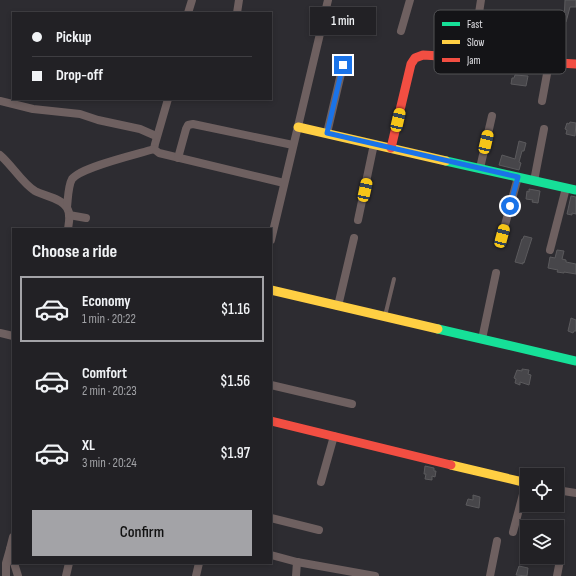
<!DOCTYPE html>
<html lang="en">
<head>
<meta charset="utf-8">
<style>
	:root { --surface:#222125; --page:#2e2e32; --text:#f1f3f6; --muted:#a2a3a7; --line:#3f3e42; --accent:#a3a3a7 }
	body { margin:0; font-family:"Sofia Sans Condensed",sans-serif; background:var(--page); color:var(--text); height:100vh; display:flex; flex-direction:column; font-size:15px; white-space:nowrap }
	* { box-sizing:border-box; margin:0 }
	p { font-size:13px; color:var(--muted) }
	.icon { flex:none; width:22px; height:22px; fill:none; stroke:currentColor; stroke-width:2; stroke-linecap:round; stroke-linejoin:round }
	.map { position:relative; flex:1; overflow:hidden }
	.drawer { position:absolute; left:12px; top:228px; width:260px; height:336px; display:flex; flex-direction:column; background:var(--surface); border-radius:0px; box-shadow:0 2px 6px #0003,0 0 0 1px var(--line) }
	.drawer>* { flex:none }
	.hud { position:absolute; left:12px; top:12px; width:260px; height:88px; border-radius:0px; box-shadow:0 2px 6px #0003,0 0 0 1px var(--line); display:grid; align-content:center; height:88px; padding:0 20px; background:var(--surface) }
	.controls { position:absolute; left:520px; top:468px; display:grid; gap:8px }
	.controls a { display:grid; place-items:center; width:44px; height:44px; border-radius:0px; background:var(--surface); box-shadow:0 2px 6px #0003,0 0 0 1px var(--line); font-size:20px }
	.end { position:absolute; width:18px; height:18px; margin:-9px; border:5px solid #1a73e8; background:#fff; box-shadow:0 0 0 2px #fff }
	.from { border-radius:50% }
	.bubble { position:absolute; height:28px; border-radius:0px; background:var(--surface); box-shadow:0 2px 6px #0003,0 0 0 1px var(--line); font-size:13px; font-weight:600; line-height:28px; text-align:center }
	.car { position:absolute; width:12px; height:24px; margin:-12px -6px; border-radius:5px; box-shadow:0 0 3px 1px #0007; background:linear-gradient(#f5c518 24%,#345 0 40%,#f5c518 0 76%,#345 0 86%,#f5c518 0) }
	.hud b { display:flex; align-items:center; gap:14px; height:38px; font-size:15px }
	.hud b+b { border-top:1px solid var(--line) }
	.hud i { width:10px; height:10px; background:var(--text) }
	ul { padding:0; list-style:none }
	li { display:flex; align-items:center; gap:12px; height:66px; margin:0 8px 6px; padding:0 12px; border:2px solid transparent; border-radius:0px }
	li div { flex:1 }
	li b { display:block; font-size:15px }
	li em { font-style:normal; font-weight:600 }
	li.on { border-color:var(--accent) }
	li>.icon { width:36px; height:36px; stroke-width:1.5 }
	h2 { padding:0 20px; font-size:18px; line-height:48px }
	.action { display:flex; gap:8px; margin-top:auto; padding:8px 20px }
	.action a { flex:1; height:46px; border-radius:0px; background:var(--accent); color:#111; font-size:16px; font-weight:600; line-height:46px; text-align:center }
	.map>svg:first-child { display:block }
	.building { fill:#47464a; stroke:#5b5a5d }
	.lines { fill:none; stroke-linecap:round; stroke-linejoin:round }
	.lane { stroke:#6e6060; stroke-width:4 }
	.street { stroke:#6e6060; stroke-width:8 }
	.fast { stroke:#16e098; stroke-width:9 }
	.slow { stroke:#ffcf43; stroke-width:9 }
	.jam { stroke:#f24e42; stroke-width:9 }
	.route { stroke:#1a73e8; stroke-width:5 }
	.key { fill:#141417; stroke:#525255; stroke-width:1 }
	.key-label { font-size:11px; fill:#e3e3e7 }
</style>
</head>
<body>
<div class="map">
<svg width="576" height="576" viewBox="0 0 576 576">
	<rect width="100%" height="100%" fill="#2d2c31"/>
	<!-- building -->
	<g class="building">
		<path d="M 565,0 L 576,0 L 576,7 L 570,7 L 566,22 L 564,22 Z"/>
		<path d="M 515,75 L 528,76 L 526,86 L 511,84 L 512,78 L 514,78 Z"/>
		<path d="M 570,122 L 576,123 L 575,136 L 566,134 L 567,130 L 565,129 L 567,123 L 569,124 Z"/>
		<path d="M 519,141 L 526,143 L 524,151 L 522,151 L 519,162 L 521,163 L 519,170 L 499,165 L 502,155 L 515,159 Z"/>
		<path d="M 529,189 L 540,191 L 538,203 L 532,202 L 533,200 L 526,199 L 527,191 L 529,192 Z"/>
		<path d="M 571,196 L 576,197 L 576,214 L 572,213 L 572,215 L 567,214 Z"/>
		<path d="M 524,236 L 532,238 L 524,263 L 523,262 L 523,264 L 515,262 L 522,239 L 523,239 Z"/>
		<path d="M 557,250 L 564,251 L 562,259 L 566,260 L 566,262 L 576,264 L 576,274 L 564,272 L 564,273 L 557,272 L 558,270 L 548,268 L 550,257 L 555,258 Z"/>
		<path d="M 571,318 L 576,320 L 576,331 L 574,331 L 573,333 L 568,331 Z"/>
		<path d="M 522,369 L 529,370 L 528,374 L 531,375 L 529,385 L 520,382 L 520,385 L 515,383 L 516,379 L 514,378 L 517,370 L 522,371 Z"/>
		<path d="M 425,466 L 434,468 L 434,471 L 436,471 L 435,477 L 432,476 L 432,480 L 425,479 L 426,474 L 424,474 Z"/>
		<path d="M 473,495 L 480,497 L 479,508 L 466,505 L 468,499 L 473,500 Z"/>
		<path d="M 519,566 L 528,568 L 527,576 L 516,575 Z"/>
	</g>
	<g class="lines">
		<!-- lane -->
		<path class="lane" d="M 385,316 L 394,279"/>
		<!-- street -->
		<g class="street">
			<path d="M 188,13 L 192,0"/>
			<path d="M 237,13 L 239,0"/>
			<path d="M 401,31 L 410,0"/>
			<path d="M 472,58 L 481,0"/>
			<path d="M 168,99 L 155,144 L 154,149 L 159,153 L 284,183"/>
			<path d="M 0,101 L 33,109 L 80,114 L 98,120 L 140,129 L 156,136"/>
			<path d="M 542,101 L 549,63"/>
			<path d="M 327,133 L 343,65"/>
			<path d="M 0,155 C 12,165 22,183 35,191 C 44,196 62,198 67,208 C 71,214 69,222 68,229"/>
			<path d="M 178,158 L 186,129 L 188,125 L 193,124 L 293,145"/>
			<path d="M 480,168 L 492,116"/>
			<path d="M 534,181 L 544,129"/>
			<path d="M 67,207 C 68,199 68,186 72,179 C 81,167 138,154 154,149"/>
			<path d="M 69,215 L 86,218"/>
			<path d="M 358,220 L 374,144"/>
			<path d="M 502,236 L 518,177"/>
			<path d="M 271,240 L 328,0"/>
			<path d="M 550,250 L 566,188"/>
			<path d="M 338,306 L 354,238"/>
			<path d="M 0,333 L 13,336"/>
			<path d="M 482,339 L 496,273"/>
			<path d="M 271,385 L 352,404"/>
			<path d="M 321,482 L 334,436"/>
			<path d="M 557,490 L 576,493"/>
			<path d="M 271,518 L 319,530"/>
			<path d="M 513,532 L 526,483"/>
			<path d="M 13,537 L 10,549 L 13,561"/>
			<path d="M 271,555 L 297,562 L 375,576"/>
			<path d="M 14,563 L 18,576"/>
			<path d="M 6,576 L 6,563 L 10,549"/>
			<path d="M 66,576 L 69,563"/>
			<path d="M 196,576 L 199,563"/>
			<path d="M 296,576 L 297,562"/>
			<path d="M 490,576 L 497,541"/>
			<path d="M 557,576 L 560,560"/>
		</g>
		<!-- fast -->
		<g class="fast">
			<path d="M 446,161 L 576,190"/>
			<path d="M 438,329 L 576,361"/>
		</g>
		<!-- slow -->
		<g class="slow">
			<path d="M 298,127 L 446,161"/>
			<path d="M 271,290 L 438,329"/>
			<path d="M 451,465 L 527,483"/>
		</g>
		<!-- jam -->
		<g class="jam">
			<path d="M 391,148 L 411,64 L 415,58 L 423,55 L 576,64"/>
			<path d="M 271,421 L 451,465"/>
		</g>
	</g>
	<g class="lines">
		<!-- route -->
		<path class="route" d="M 343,65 L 327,133 L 518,177 L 510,206"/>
	</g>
	<!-- legend -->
	<rect x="434" y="10" width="132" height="64" rx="6" class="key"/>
	<rect x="442" y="22" width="18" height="4" fill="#16e098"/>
	<rect x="442" y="40" width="18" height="4" fill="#ffcf43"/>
	<rect x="442" y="58" width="18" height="4" fill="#f24e42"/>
	<g class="key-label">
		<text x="467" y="28">Fast</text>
		<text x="467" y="46">Slow</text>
		<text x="467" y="64">Jam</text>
	</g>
</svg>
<div class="controls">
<a><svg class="icon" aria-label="locate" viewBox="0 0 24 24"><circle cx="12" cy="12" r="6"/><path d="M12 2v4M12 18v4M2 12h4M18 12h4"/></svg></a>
<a><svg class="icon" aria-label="layers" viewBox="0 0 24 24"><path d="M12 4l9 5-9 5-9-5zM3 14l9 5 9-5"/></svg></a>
</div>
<i class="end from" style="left:510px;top:206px"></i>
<i class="end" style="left:343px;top:65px"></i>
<div class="bubble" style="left:310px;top:7px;width:66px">1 min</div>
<i class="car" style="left:398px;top:120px;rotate:13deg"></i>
<i class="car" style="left:486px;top:142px;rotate:13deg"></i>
<i class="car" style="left:365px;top:190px;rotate:12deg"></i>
<i class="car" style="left:502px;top:236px;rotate:15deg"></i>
<div class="hud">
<b><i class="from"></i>Pickup</b>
<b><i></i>Drop-off</b>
</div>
<section class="drawer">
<h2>Choose a ride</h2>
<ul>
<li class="on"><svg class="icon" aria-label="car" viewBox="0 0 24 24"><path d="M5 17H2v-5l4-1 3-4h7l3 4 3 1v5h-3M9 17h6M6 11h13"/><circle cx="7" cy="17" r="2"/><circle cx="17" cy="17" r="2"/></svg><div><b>Economy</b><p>1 min · 20:22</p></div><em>$1.16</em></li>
<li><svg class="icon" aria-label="car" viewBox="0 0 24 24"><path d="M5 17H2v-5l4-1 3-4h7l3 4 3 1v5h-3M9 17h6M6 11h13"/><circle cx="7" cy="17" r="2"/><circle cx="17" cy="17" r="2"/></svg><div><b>Comfort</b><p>2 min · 20:23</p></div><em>$1.56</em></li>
<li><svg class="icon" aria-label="car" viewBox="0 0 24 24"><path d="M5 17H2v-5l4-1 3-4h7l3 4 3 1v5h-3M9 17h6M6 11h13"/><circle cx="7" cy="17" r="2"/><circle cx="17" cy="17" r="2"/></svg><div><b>XL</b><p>3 min · 20:24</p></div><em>$1.97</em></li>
</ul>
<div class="action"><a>Confirm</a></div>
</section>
</div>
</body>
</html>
